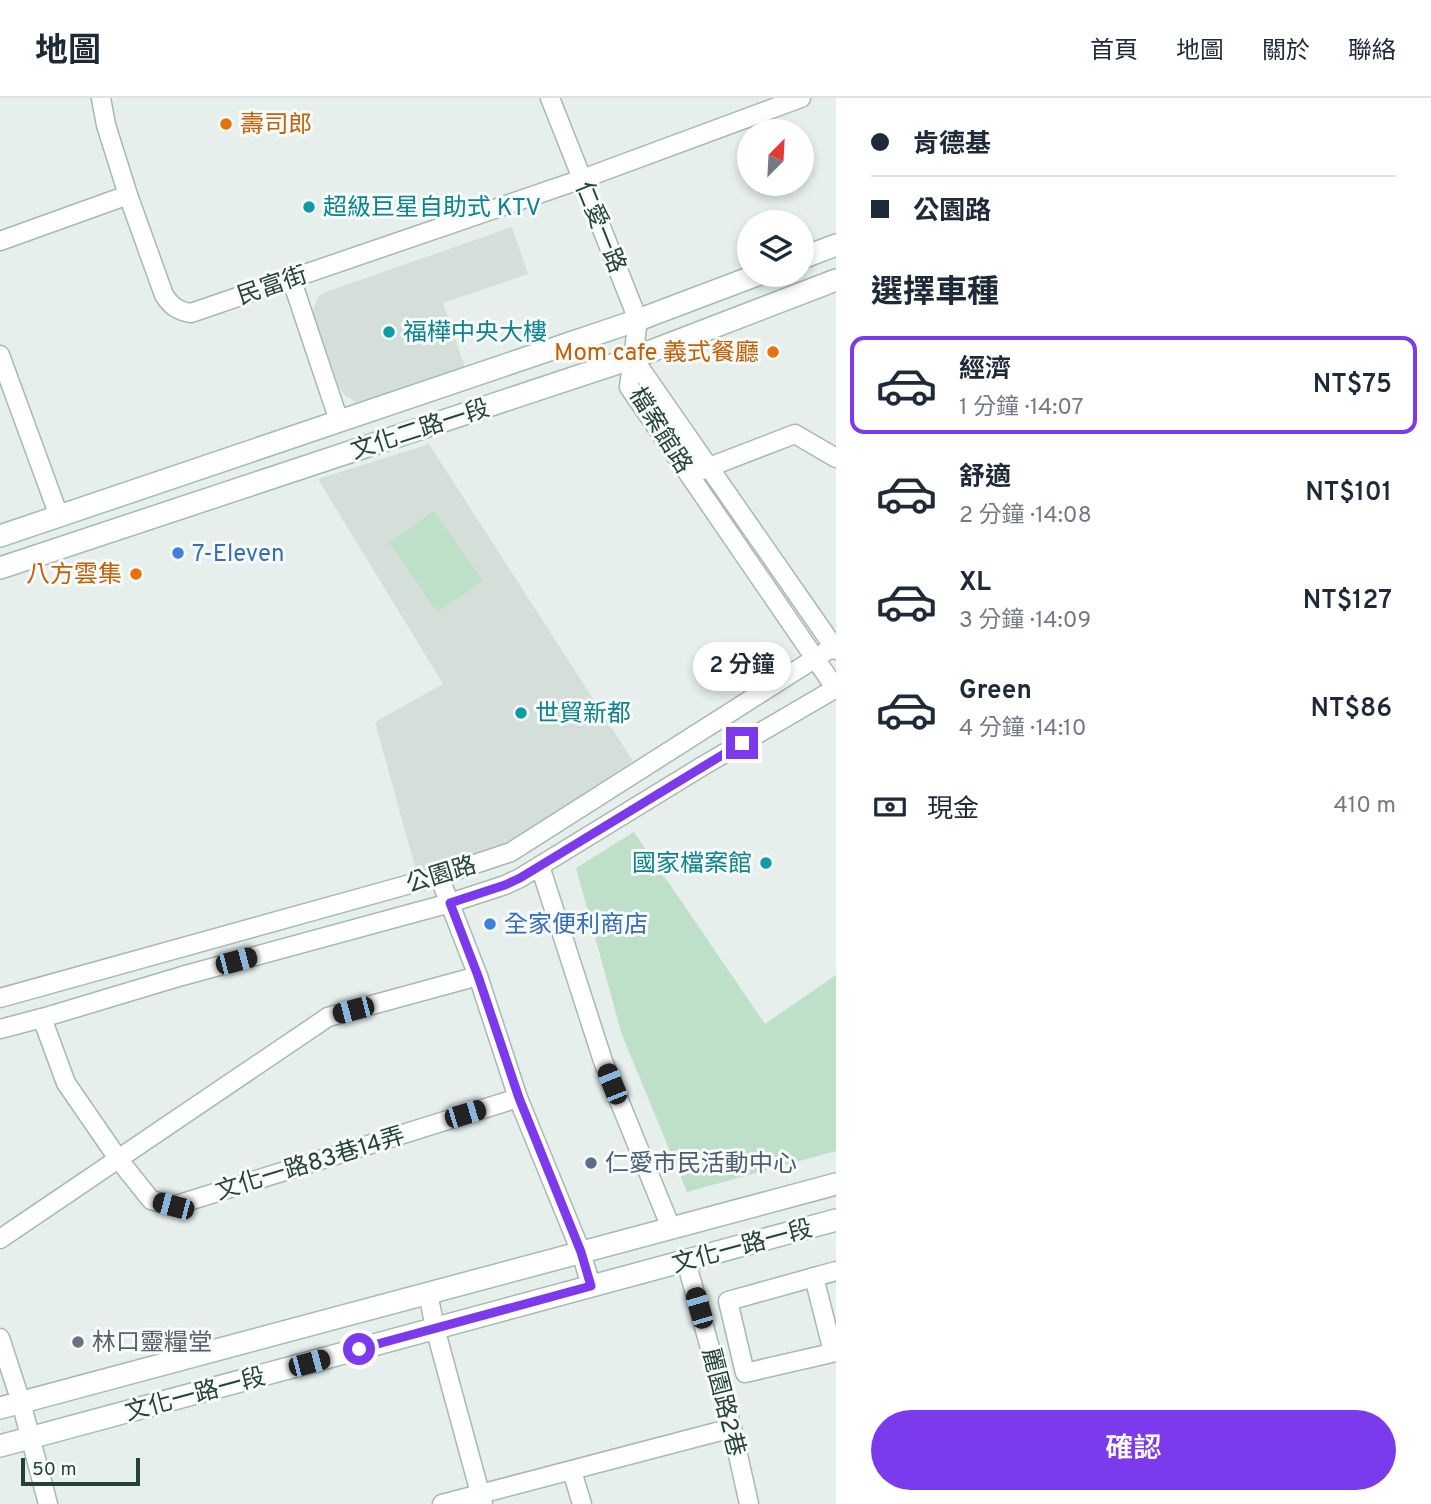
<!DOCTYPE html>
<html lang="zh-TW">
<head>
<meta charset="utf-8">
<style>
	:root { --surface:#fff; --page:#f2f2f3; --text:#1f2937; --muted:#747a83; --line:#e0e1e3; --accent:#7c3aed }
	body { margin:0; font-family:Overpass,"Noto Sans TC",sans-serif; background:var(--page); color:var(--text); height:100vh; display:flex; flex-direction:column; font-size:26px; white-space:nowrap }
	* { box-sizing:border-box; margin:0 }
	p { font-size:23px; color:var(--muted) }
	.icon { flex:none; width:38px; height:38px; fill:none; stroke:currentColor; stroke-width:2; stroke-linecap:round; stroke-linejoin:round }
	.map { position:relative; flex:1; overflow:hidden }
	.sheet { display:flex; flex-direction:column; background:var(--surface); width:595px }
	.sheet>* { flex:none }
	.guide { display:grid; align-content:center; height:154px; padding:0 35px; background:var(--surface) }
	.needle { width:46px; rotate:24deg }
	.fabs { position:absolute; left:737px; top:21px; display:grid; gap:14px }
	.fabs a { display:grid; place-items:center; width:77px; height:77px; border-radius:50%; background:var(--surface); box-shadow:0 4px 10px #0003; font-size:35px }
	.scale { position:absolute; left:21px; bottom:18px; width:119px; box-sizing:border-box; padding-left:7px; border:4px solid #24423a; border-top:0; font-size:19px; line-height:24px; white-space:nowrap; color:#24423a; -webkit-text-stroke:5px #f7fbf9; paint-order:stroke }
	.end { position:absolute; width:32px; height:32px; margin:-16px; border:9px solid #7c3aed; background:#fff; box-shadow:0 0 0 4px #fff }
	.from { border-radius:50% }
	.bubble { position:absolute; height:49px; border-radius:24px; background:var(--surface); box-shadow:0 4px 10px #0003; font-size:23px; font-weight:600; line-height:49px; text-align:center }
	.car { position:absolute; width:21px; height:42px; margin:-21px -10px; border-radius:9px; box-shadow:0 0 5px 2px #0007; background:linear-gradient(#222 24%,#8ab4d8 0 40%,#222 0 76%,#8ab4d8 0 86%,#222 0) }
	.guide b { display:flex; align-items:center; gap:24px; height:66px; font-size:26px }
	.guide b+b { border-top:2px solid var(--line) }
	.guide i { width:18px; height:18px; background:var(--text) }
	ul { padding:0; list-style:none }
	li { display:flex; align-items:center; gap:21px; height:98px; margin:0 14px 10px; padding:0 21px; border:4px solid transparent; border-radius:14px }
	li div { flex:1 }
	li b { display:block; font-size:26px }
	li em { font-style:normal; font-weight:600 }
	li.current { border-color:var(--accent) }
	li>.icon { width:63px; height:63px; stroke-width:1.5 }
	h2 { padding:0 35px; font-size:32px; line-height:84px }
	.pay { display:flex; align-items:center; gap:18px; height:77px; padding:0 35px; font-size:26px }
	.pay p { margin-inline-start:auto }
	.action { display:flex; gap:14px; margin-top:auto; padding:14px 35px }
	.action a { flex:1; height:80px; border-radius:42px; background:var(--accent); color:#fff; font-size:28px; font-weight:600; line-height:80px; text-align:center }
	header { display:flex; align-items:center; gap:42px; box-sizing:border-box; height:98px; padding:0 35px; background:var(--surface); border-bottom:2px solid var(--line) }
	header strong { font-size:33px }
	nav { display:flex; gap:38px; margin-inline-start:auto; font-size:24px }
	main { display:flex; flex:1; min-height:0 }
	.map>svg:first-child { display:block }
	.built { fill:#d4dfda }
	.green { fill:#bfe0c8 }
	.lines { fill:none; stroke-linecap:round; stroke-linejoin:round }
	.street-casing { stroke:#a8b8b2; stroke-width:21 }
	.secondary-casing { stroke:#a4bbb3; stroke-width:24 }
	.street { stroke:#fff; stroke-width:18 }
	.secondary { stroke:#fff; stroke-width:21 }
	.route { stroke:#7c3aed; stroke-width:9 }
	.food-dot { fill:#e8710a; stroke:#f7fbf9; stroke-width:2.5 }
	.culture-dot { fill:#0f9aa8; stroke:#f7fbf9; stroke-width:2.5 }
	.shop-dot { fill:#3f7fe0; stroke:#f7fbf9; stroke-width:2.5 }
	.service-dot { fill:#5c6f8a; stroke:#f7fbf9; stroke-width:2.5 }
	.worship-dot { fill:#6b7280; stroke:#f7fbf9; stroke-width:2.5 }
	.labels { text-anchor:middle; stroke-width:6; stroke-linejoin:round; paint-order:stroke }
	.food-label { font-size:24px; fill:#c56008; stroke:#f7fbf9; text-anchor:end }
	.culture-label { font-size:24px; fill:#0d838f; stroke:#f7fbf9; text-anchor:start }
	.street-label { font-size:24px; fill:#24423a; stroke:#f7fbf9 }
	.shop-label { font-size:24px; fill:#366cbe; stroke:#f7fbf9; text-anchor:start }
	.service-label { font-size:24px; fill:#4e5e75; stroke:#f7fbf9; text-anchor:start }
	.worship-label { font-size:24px; fill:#5b616d; stroke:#f7fbf9; text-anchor:start }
</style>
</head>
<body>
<header>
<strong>地圖</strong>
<nav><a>首頁</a><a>地圖</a><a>關於</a><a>聯絡</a></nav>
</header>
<main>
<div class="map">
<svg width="836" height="1406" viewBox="0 0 836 1406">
	<rect width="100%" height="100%" fill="#e6efeb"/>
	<!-- built -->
	<g class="built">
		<path d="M 512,129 L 528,176 L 443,205 L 466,273 L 362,308 L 356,306 L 352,301 L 346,299 L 339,289 L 314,216 L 314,209 L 318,199 L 323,195 Z"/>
		<path d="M 429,346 L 633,663 L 508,747 L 417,776 L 375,624 L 443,586 L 318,381 Z"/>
	</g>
	<!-- green -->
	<g class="green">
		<path d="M 434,413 L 483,483 L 437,514 L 389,444 Z"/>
		<path d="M 634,734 L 765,926 L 836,877 L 836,1053 L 687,1094 L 622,937 L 576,770 Z"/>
	</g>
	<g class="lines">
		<!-- street casing -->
		<g class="street-casing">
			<g id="street">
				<path d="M 101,0 L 106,27 L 128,97 L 164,197 C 171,208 178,213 191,215 L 582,81 L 801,0"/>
				<path d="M 550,0 L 638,222 L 629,289 L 836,591"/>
				<path d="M 0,143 L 128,97"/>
				<path d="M 291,180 L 339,323"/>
				<path d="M 0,257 L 59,418"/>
				<path d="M 633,260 L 836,552"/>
				<path d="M 699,373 L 795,336 L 836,360"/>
				<path d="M 540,768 L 603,963 L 671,1130"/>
				<path d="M 439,778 L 478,878 L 518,1000 L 581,1154 L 591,1188"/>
				<path d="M 0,900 L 439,778 L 511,754 L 836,547"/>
				<path d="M 42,920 L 66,985 L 119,1062 L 151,1102 L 173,1108 L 518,1000"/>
				<path d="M 0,931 L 42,920 L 182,878 L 450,805 L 505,787 L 520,780 L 701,669 L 836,590"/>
				<path d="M 0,1141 L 328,919 L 478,878"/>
				<path d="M 686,1163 L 732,1330 L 749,1406"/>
				<path d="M 836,1173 L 728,1203 L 745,1275 L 836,1254"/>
				<path d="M 814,1179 L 833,1254"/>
				<path d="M 428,1195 L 435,1230 L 483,1406"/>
				<path d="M 0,1240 L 21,1304 L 48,1406"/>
				<path d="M 572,1373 L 582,1406"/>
				<path d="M 442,1406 L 732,1330"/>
			</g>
		</g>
		<!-- secondary casing -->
		<g class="secondary-casing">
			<g id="secondary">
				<path d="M 802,160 L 836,147"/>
				<path d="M 0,438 L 638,222 L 757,177"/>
				<path d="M 0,470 L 633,260 L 836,182"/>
				<path d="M 0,1310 L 836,1086"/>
				<path d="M 0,1348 L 836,1122"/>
			</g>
		</g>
		<!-- street -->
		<use href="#street" class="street"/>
		<!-- secondary -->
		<use href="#secondary" class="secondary"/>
	</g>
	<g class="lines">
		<!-- route -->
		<path class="route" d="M 359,1251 L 591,1188 L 581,1154 L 519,1000 L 478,878 L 450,805 L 505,787 L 520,780 L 742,645"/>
	</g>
	<!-- markers -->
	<g class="food-dot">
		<circle cx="226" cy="26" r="7"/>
		<circle cx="773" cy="254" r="7"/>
		<circle cx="136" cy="476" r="7"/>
	</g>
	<g class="culture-dot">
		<circle cx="309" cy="109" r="7"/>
		<circle cx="389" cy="234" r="7"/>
		<circle cx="521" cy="615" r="7"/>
		<circle cx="766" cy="765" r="7"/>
	</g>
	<g class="shop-dot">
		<circle cx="178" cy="455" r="7"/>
		<circle cx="490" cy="826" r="7"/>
	</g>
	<circle class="service-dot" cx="591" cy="1065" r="7"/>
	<circle class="worship-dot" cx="78" cy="1244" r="7"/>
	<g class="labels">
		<!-- food labels -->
		<g class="food-label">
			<text x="240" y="34" text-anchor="start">壽司郎</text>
			<text x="759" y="262">Mom cafe 義式餐廳</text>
			<text x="122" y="484">八方雲集</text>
		</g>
		<!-- culture labels -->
		<g class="culture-label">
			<text x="323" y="117">超級巨星自助式 KTV</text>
			<text x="403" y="242">福樺中央大樓</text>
			<text x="535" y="623">世貿新都</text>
			<text x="752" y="773" text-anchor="end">國家檔案館</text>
		</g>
		<!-- street labels -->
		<g class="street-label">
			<text transform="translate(601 129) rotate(68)" y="8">仁愛一路</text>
			<text transform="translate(272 187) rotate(-19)" y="8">民富街</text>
			<text transform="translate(420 331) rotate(-18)" y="8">文化二路一段</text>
			<text transform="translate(661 332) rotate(58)" y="8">檔案館路</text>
			<text transform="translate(441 776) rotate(-17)" y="8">公園路</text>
			<text transform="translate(310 1065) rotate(-17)" y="8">文化一路83巷14弄</text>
			<text transform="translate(742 1148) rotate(-15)" y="8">文化一路一段</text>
			<text transform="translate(195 1296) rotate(-15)" y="8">文化一路一段</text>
			<text transform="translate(724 1304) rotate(76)" y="8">麗園路2巷</text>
		</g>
		<!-- shop labels -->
		<g class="shop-label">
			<text x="192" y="463">7-Eleven</text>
			<text x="504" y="834">全家便利商店</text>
		</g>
		<!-- service labels -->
		<g class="service-label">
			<text x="605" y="1073">仁愛市民活動中心</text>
		</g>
		<!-- worship labels -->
		<g class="worship-label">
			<text x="92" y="1252">林口靈糧堂</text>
		</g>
	</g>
</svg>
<div class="fabs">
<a><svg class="needle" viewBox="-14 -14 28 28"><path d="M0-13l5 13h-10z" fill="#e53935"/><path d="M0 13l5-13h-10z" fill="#747a83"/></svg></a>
<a><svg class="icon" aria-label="layers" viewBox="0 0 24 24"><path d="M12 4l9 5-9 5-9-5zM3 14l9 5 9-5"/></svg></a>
</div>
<div class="scale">50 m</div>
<i class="end from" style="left:359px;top:1251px"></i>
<i class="end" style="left:742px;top:645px"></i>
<div class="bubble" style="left:693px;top:544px;width:98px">2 分鐘</div>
<i class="car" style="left:236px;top:863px;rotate:75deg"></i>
<i class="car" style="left:353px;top:912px;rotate:255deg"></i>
<i class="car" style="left:612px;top:986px;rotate:338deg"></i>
<i class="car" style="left:465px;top:1016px;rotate:73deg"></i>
<i class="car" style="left:173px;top:1108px;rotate:285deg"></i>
<i class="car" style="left:699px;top:1210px;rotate:344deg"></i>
<i class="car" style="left:309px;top:1265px;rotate:75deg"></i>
</div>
<section class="sheet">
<div class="guide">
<b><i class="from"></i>肯德基</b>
<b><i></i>公園路</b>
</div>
<h2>選擇車種</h2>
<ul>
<li class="current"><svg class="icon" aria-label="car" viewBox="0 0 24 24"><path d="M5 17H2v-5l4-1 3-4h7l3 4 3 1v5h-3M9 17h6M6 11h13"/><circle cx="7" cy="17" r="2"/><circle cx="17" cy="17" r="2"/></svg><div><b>經濟</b><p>1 分鐘 · 14:07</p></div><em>NT$75</em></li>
<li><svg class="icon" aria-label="car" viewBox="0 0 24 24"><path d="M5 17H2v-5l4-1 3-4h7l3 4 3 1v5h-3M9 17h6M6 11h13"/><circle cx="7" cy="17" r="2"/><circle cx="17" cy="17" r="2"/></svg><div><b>舒適</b><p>2 分鐘 · 14:08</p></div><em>NT$101</em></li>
<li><svg class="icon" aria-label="car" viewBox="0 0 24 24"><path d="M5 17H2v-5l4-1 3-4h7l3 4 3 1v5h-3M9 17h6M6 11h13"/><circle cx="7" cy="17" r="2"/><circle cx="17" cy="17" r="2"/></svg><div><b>XL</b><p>3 分鐘 · 14:09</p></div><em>NT$127</em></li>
<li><svg class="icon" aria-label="car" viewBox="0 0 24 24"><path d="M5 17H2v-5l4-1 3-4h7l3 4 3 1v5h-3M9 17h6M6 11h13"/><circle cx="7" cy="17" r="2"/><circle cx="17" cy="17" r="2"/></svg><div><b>Green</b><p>4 分鐘 · 14:10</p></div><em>NT$86</em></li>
</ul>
<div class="pay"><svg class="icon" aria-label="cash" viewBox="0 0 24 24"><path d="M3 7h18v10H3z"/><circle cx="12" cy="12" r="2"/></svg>現金<p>410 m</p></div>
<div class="action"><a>確認</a></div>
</section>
</main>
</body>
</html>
